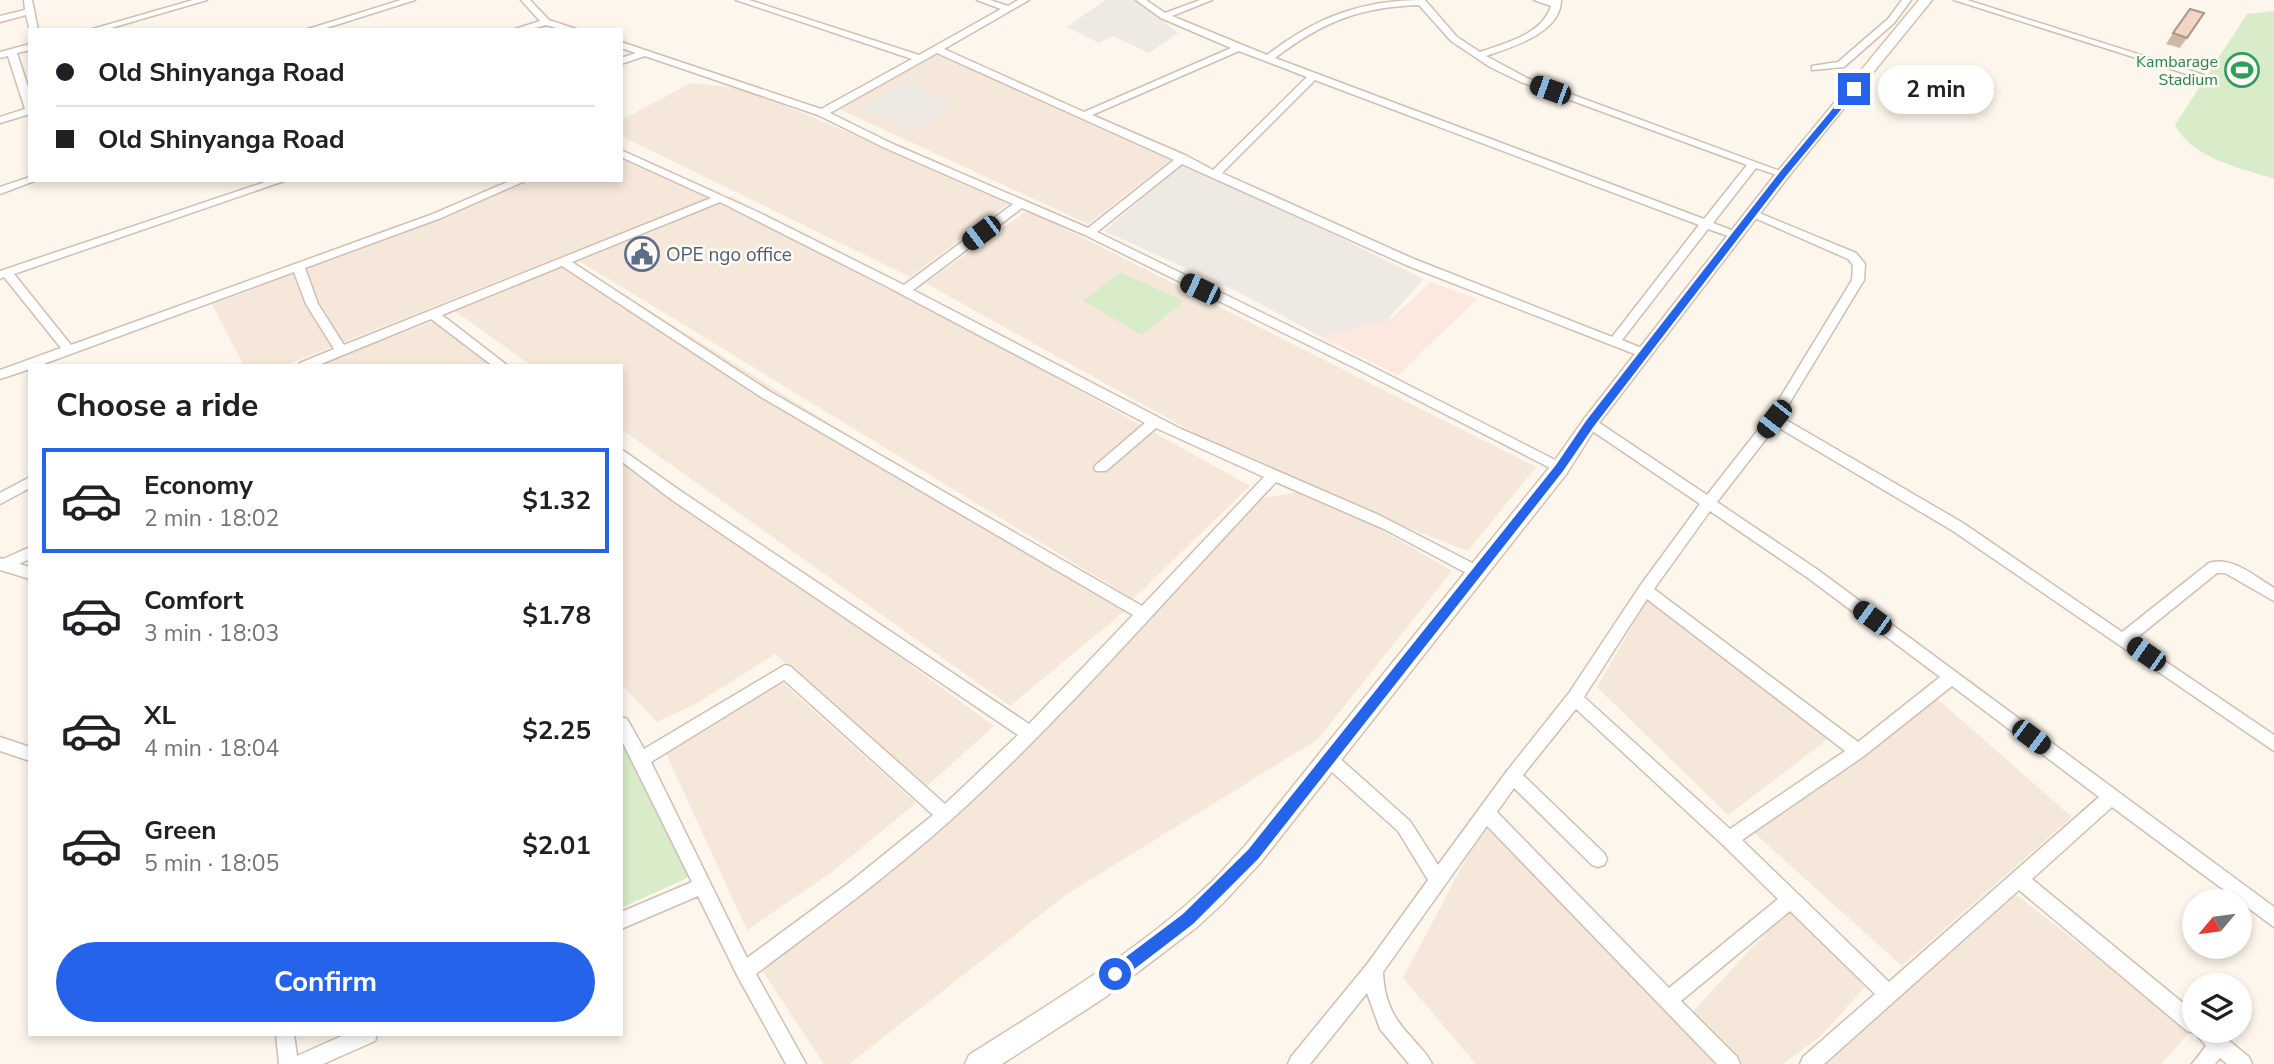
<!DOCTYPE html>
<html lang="en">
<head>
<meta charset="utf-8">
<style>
	:root { --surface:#fff; --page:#f6f6f6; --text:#202124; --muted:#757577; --line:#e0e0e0; --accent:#2563eb }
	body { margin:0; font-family:"Nunito Sans",sans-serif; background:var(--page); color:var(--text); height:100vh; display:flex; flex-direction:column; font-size:26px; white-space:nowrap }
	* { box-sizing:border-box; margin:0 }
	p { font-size:23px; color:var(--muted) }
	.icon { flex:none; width:38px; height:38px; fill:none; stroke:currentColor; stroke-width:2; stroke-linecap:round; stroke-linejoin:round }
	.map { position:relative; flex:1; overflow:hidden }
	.details { position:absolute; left:28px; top:364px; width:595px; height:672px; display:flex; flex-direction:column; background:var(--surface); border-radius:0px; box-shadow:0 4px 10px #0003 }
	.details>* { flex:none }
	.guide { position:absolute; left:28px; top:28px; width:595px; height:154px; border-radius:0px; box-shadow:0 4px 10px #0003; display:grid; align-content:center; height:154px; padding:0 28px; background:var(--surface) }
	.needle { width:46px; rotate:241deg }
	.fabs { position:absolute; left:2182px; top:889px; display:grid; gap:14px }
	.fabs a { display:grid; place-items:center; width:70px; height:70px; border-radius:50%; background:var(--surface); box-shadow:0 4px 10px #0003; font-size:35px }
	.end { position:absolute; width:32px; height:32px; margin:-16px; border:9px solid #2563eb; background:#fff; box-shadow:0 0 0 4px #fff }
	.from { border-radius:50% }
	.bubble { position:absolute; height:49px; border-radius:24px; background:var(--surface); box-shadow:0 4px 10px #0003; font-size:23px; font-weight:700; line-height:49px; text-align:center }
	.car { position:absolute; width:21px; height:42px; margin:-21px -10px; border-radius:9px; box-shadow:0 0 5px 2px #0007; background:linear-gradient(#222 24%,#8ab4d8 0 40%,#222 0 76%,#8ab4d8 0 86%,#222 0) }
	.guide b { display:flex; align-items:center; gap:24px; height:66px; font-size:26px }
	.guide b+b { border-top:2px solid var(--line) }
	.guide i { width:18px; height:18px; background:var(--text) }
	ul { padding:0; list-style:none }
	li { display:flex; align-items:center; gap:21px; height:105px; margin:0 14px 10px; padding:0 14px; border:4px solid transparent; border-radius:0px }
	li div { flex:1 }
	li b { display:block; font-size:26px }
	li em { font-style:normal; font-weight:700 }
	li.on { border-color:var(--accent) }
	li>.icon { width:63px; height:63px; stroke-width:1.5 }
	h2 { padding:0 28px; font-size:32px; line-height:84px }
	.action { display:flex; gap:14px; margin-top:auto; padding:14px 28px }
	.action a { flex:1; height:80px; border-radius:42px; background:var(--accent); color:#fff; font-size:28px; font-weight:700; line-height:80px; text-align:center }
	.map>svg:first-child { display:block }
	.residential { fill:#f5e8da }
	.commercial { fill:#fde8e0 }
	.industrial { fill:#efe9e4 }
	.green { fill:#d8ecc9 }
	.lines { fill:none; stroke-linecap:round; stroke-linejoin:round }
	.street-casing { stroke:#d1beb0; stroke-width:3 }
	.secondary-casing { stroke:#d6c0b0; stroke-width:3 }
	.street { fill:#fff; fill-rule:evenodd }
	.secondary { fill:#fff; fill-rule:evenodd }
	.wall { fill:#d1b7a8 }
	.building { fill:#f3d5c3; stroke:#aa9588; stroke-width:2 }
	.route { fill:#2563eb }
	.labels { text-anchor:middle; stroke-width:5; stroke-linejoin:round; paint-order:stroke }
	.far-leisure-label { font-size:16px; fill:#27864d; stroke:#fffaf3; text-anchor:end }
	.service-label { font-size:19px; fill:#4e5e75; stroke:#fffaf3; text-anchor:start }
</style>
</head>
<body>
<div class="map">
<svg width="2274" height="1064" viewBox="0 0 2274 1064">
	<rect width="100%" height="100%" fill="#fdf6ec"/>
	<!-- residential -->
	<g class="residential">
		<path d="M 938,52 L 1175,157 L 1088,224 L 837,108 Z"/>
		<path d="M 691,83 L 747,89 L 1011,202 L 910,277 L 621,136 L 621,120 Z"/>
		<path d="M 621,149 L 721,193 L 283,366 L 244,366 L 211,302 L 523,180 L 621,180 Z"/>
		<path d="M 731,196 L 1250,486 L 1133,599 L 579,261 Z"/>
		<path d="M 1028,210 L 1536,467 L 1468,551 L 1268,474 L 925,283 Z"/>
		<path d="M 571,261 L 1126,610 L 1010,706 L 621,429 L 621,366 L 532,366 L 452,309 Z"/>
		<path d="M 439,319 L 503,366 L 326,366 L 324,363 Z"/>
		<path d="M 621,453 L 994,726 L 927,786 L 775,654 L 697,703 L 657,722 L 621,684 Z"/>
		<path d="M 1300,492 L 1333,502 L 1452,571 L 1318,739 L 1067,894 L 849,1064 L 824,1064 L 760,967 L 807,922 L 1034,726 L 1261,498 Z"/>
		<path d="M 1651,593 L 1828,739 L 1728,815 L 1597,687 Z"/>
		<path d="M 774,675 L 916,803 L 832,872 L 747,930 L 664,749 Z"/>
		<path d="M 1925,688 L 2072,817 L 1902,966 L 1752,831 Z"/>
		<path d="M 1485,823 L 1719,1064 L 1476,1064 L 1403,978 Z"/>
		<path d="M 2014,893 L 2191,1031 L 2161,1064 L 1817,1064 Z"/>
		<path d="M 1792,905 L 1872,979 L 1822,1035 L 1783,1064 L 1740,1064 L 1692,1012 Z"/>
	</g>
	<!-- commercial -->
	<path class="commercial" d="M 1431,282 L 1477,299 L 1398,375 L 1311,332 L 1352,306 L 1392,318 Z"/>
	<!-- industrial -->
	<g class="industrial">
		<path d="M 1106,0 L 1136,0 L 1178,33 L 1149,53 L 1113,36 L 1099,43 L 1067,27 Z"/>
		<path d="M 910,78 L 952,107 L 909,130 L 859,108 Z"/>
		<path d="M 1185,162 L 1424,279 L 1386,321 L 1320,336 L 1238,292 L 1104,231 Z"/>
	</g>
	<!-- green -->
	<g class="green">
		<path d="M 2274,11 L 2274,179 C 2239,167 2194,160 2175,125 L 2247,14 Z"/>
		<path d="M 1120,272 L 1184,301 L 1142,335 L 1083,301 Z"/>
		<path d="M 621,729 L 700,872 L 621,908 Z"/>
	</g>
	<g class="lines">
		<!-- street casing -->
		<g class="street-casing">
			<g id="street">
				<path d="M 24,0 L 32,0 L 38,30 L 30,30 L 30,32 L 26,15 L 0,22 L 0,16 L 25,10 Z"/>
				<path d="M 193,0 L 207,0 L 104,30 L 89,30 Z"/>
				<path d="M 401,0 L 415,0 L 320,30 L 305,30 Z"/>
				<path d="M 521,0 L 530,0 L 549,20 L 579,30 L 564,30 L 546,25 L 528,30 L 512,30 L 540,21 Z"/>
				<path d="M 736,0 L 749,0 L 919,55 L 1001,9 L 977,0 L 990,0 L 1008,6 L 1018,0 L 1029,0 L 944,49 L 1084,112 L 1231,48 L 1161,18 L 1136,0 L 1146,0 L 1165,13 L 1200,0 L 1212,0 L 1172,16 L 1267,55 C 1317,17 1361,0 1425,0 L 1457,37 L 1480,52 C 1505,43 1542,35 1551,6 L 1534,0 L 1561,0 C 1561,33 1512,47 1486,56 L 1527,78 L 1788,174 L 1783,177 L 1756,168 L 1713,223 L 1739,233 L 1739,237 L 1731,237 L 1708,229 L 1622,340 L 1649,351 L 1651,354 L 1645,358 L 1406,265 L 1182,164 L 1097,232 L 1367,364 L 1565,465 L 1567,468 L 1565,471 L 1560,473 L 1359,370 L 1085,235 L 1022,208 L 913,290 L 1181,429 L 1379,515 L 1482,568 L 1484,572 L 1482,576 L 1472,576 L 1384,529 L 1276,482 C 1169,595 1067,715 952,819 C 890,875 822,924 756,974 L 806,1064 L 786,1064 L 738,977 L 698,896 L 621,929 L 621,912 L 692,882 L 621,739 L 621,717 L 627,719 L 644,749 L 785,665 L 790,666 L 945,804 L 1018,735 L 672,500 L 621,461 L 621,449 L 682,492 L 1029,724 L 1133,615 L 761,397 L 562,266 L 442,315 L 508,366 L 493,366 L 431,319 L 316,366 L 298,366 L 300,363 L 334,349 L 306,304 L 294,272 L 38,366 L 30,366 L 30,369 L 0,379 L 0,370 L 61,348 L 4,277 L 0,279 L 0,271 L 271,180 L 287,180 L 14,274 L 71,345 L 433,214 L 512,180 L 527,180 L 441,218 L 305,268 L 318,304 L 344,345 L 711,198 L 621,157 L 621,150 L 760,213 L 904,285 L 1013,204 L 885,148 L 818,115 L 645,56 L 621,64 L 621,58 L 636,53 L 621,48 L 621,42 L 821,109 L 912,59 ZM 1419,5 L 1451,41 L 1490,67 L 1521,82 L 1747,165 L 1704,219 L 1275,58 C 1322,22 1359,7 1419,5 ZM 1239,51 L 1307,77 L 1213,170 L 1187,156 L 1092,115 ZM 937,53 L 1174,160 L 1088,228 L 893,144 L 830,113 ZM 1315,80 L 1699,225 L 1612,337 L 1414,259 L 1222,173 ZM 720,202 L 884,285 L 1145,423 L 1096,465 L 1094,468 L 1096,471 L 1106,471 L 1156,428 L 1264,477 L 1142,606 L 769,391 L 572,262 ZM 784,680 L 933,815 L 850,882 L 747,958 L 651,762 Z"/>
				<path d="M 1902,0 L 1911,0 L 1894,23 L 1844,67 L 1812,70 L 1812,66 L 1838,62 L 1888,19 Z"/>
				<path d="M 1954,0 L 1967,0 L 2204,75 L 2196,77 Z"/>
				<path d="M 30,44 L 30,50 L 17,53 L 30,93 L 30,114 L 0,123 L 0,117 L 25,109 L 8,56 L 0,58 L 0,52 Z"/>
				<path d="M 30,177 L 30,180 L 37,180 L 0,194 L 0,187 Z"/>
				<path d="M 1752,210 L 1856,253 L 1865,264 L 1864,280 L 1781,417 L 1963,523 L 2122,632 L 2209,563 C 2233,556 2254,576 2274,588 L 2274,601 L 2225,573 L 2217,573 L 2134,640 L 2274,735 L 2274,751 L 1953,531 L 1776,426 L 1717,502 L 1818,570 L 2274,907 L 2274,927 L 2112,807 L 2032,879 L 2194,1012 L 2194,1031 L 2217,1031 L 2249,1057 L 2252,1064 L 2227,1064 L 2220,1058 L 2215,1064 L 2192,1064 L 2206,1046 L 2195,1033 L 2187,1031 L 2019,890 L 1824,1064 L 1800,1064 L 1803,1057 L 1875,994 L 1790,911 L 1681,1001 L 1737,1057 L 1740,1064 L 1717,1064 L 1487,826 L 1383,972 C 1384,999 1392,1017 1411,1037 C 1418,1046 1427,1053 1432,1064 L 1409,1064 L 1380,1029 L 1367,993 L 1310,1064 L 1288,1064 L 1291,1057 L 1368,963 L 1428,880 L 1398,831 L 1324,765 L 1322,760 L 1324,755 L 1330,753 L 1336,755 L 1410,821 L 1438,865 L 1507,771 L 1569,693 L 1640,586 L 1700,504 L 1585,426 L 1584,423 L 1585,420 L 1595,420 L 1707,495 L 1769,416 L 1852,280 L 1853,265 L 1848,259 L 1748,215 L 1747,213 ZM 1710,511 L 1808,578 L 1940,677 L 1858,742 L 1654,589 ZM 1647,599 L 1845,751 L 1730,829 L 1584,697 ZM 1952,686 L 2099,797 L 1889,982 L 1742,840 L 1864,756 ZM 1576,709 L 1723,845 L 1778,899 L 1669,988 L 1497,812 L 1514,788 L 1592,865 L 1598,867 L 1604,865 L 1607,859 L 1604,853 L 1523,775 Z"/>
				<path d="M 30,477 L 30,488 L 0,504 L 0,493 Z"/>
				<path d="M 30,547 L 30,559 L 19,564 L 30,567 L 30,579 L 0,570 L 0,558 L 3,559 Z"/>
				<path d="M 0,737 L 30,747 L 30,761 L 0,751 Z"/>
				<path d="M 276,1034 L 294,1034 L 297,1056 L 346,1034 L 377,1034 L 375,1041 L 323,1064 L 279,1064 Z"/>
			</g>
		</g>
		<!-- secondary casing -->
		<g class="secondary-casing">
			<path id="secondary" d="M 1919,0 L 1932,0 L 1788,177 L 1596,427 L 1567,473 L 1261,862 L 1222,904 L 1197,927 L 1104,998 L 1002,1064 L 965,1064 L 969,1055 C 1049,1004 1134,954 1204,889 C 1219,876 1231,860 1245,846 L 1553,463 L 1584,419 L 1778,171 Z"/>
		</g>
		<!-- street -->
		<use href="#street" class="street"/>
		<!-- secondary -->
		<use href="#secondary" class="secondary"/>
	</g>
	<!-- wall -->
	<path class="wall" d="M 2204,13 L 2180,48 L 2166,44 L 2173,33 Z"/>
	<!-- building -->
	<path class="building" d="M 2190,9 L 2204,13 L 2187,38 L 2173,33 Z"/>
	<!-- route -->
	<path class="route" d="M 1851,87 L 1858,89 L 1786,176 L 1594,426 L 1563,471 L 1258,859 L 1193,924 L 1120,980 L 1115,982 L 1110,980 L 1108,974 L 1110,969 L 1183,914 L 1248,850 L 1556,465 L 1586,421 L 1780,172 Z"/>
	<!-- icons -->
	<defs>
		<g id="stadium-ring" transform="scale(1.75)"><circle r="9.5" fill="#fffaf3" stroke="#2e9e5b" stroke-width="1.5"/><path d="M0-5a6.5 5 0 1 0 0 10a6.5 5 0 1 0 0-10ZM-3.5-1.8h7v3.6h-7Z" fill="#2e9e5b"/></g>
		<g id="civic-ring" transform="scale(1.75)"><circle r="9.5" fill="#fffaf3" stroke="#5c6f8a" stroke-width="1.5"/><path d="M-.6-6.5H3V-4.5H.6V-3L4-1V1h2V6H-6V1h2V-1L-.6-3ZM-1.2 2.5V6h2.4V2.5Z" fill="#5c6f8a"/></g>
	</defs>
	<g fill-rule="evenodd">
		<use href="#stadium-ring" x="2242" y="70"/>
		<use href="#civic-ring" x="642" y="254"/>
	</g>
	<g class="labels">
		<!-- far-leisure labels -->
		<g class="far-leisure-label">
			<text x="2218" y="67">Kambarage<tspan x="2218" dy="18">Stadium</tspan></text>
		</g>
		<!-- service labels -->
		<g class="service-label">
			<text x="666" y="261">OPE ngo office</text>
		</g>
	</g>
</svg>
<div class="fabs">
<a><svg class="needle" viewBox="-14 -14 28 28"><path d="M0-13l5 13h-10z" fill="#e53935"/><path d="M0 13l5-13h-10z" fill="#757577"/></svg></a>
<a><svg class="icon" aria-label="layers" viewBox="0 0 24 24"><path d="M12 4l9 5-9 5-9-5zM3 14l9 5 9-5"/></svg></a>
</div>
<i class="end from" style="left:1115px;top:974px"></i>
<i class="end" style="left:1854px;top:89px"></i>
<div class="bubble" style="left:1878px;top:65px;width:116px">2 min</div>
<i class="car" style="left:1550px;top:90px;rotate:290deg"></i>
<i class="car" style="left:981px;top:233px;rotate:233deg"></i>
<i class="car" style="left:1200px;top:289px;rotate:296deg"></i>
<i class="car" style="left:1774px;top:419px;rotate:218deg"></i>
<i class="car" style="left:1872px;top:618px;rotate:306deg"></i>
<i class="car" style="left:2146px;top:654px;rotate:305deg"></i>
<i class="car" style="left:2031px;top:737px;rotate:127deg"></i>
<div class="guide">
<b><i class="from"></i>Old Shinyanga Road</b>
<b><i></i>Old Shinyanga Road</b>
</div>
<section class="details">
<h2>Choose a ride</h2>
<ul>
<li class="on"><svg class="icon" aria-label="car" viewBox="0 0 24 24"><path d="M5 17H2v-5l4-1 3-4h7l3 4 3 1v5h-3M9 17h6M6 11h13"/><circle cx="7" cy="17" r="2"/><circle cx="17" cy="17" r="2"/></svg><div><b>Economy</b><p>2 min · 18:02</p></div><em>$1.32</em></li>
<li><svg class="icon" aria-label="car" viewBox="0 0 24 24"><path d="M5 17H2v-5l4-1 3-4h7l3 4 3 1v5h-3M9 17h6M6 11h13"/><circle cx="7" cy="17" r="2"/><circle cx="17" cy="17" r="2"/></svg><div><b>Comfort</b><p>3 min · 18:03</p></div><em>$1.78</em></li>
<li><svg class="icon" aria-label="car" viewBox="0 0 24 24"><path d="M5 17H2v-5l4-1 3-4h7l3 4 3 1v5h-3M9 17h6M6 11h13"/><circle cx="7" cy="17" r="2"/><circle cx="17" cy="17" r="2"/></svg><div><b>XL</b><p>4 min · 18:04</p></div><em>$2.25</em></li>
<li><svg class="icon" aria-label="car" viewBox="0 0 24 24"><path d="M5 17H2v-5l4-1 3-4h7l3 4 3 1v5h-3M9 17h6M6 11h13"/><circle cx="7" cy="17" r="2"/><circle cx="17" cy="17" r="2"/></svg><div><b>Green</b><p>5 min · 18:05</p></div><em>$2.01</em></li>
</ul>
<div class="action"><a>Confirm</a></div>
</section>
</div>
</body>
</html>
